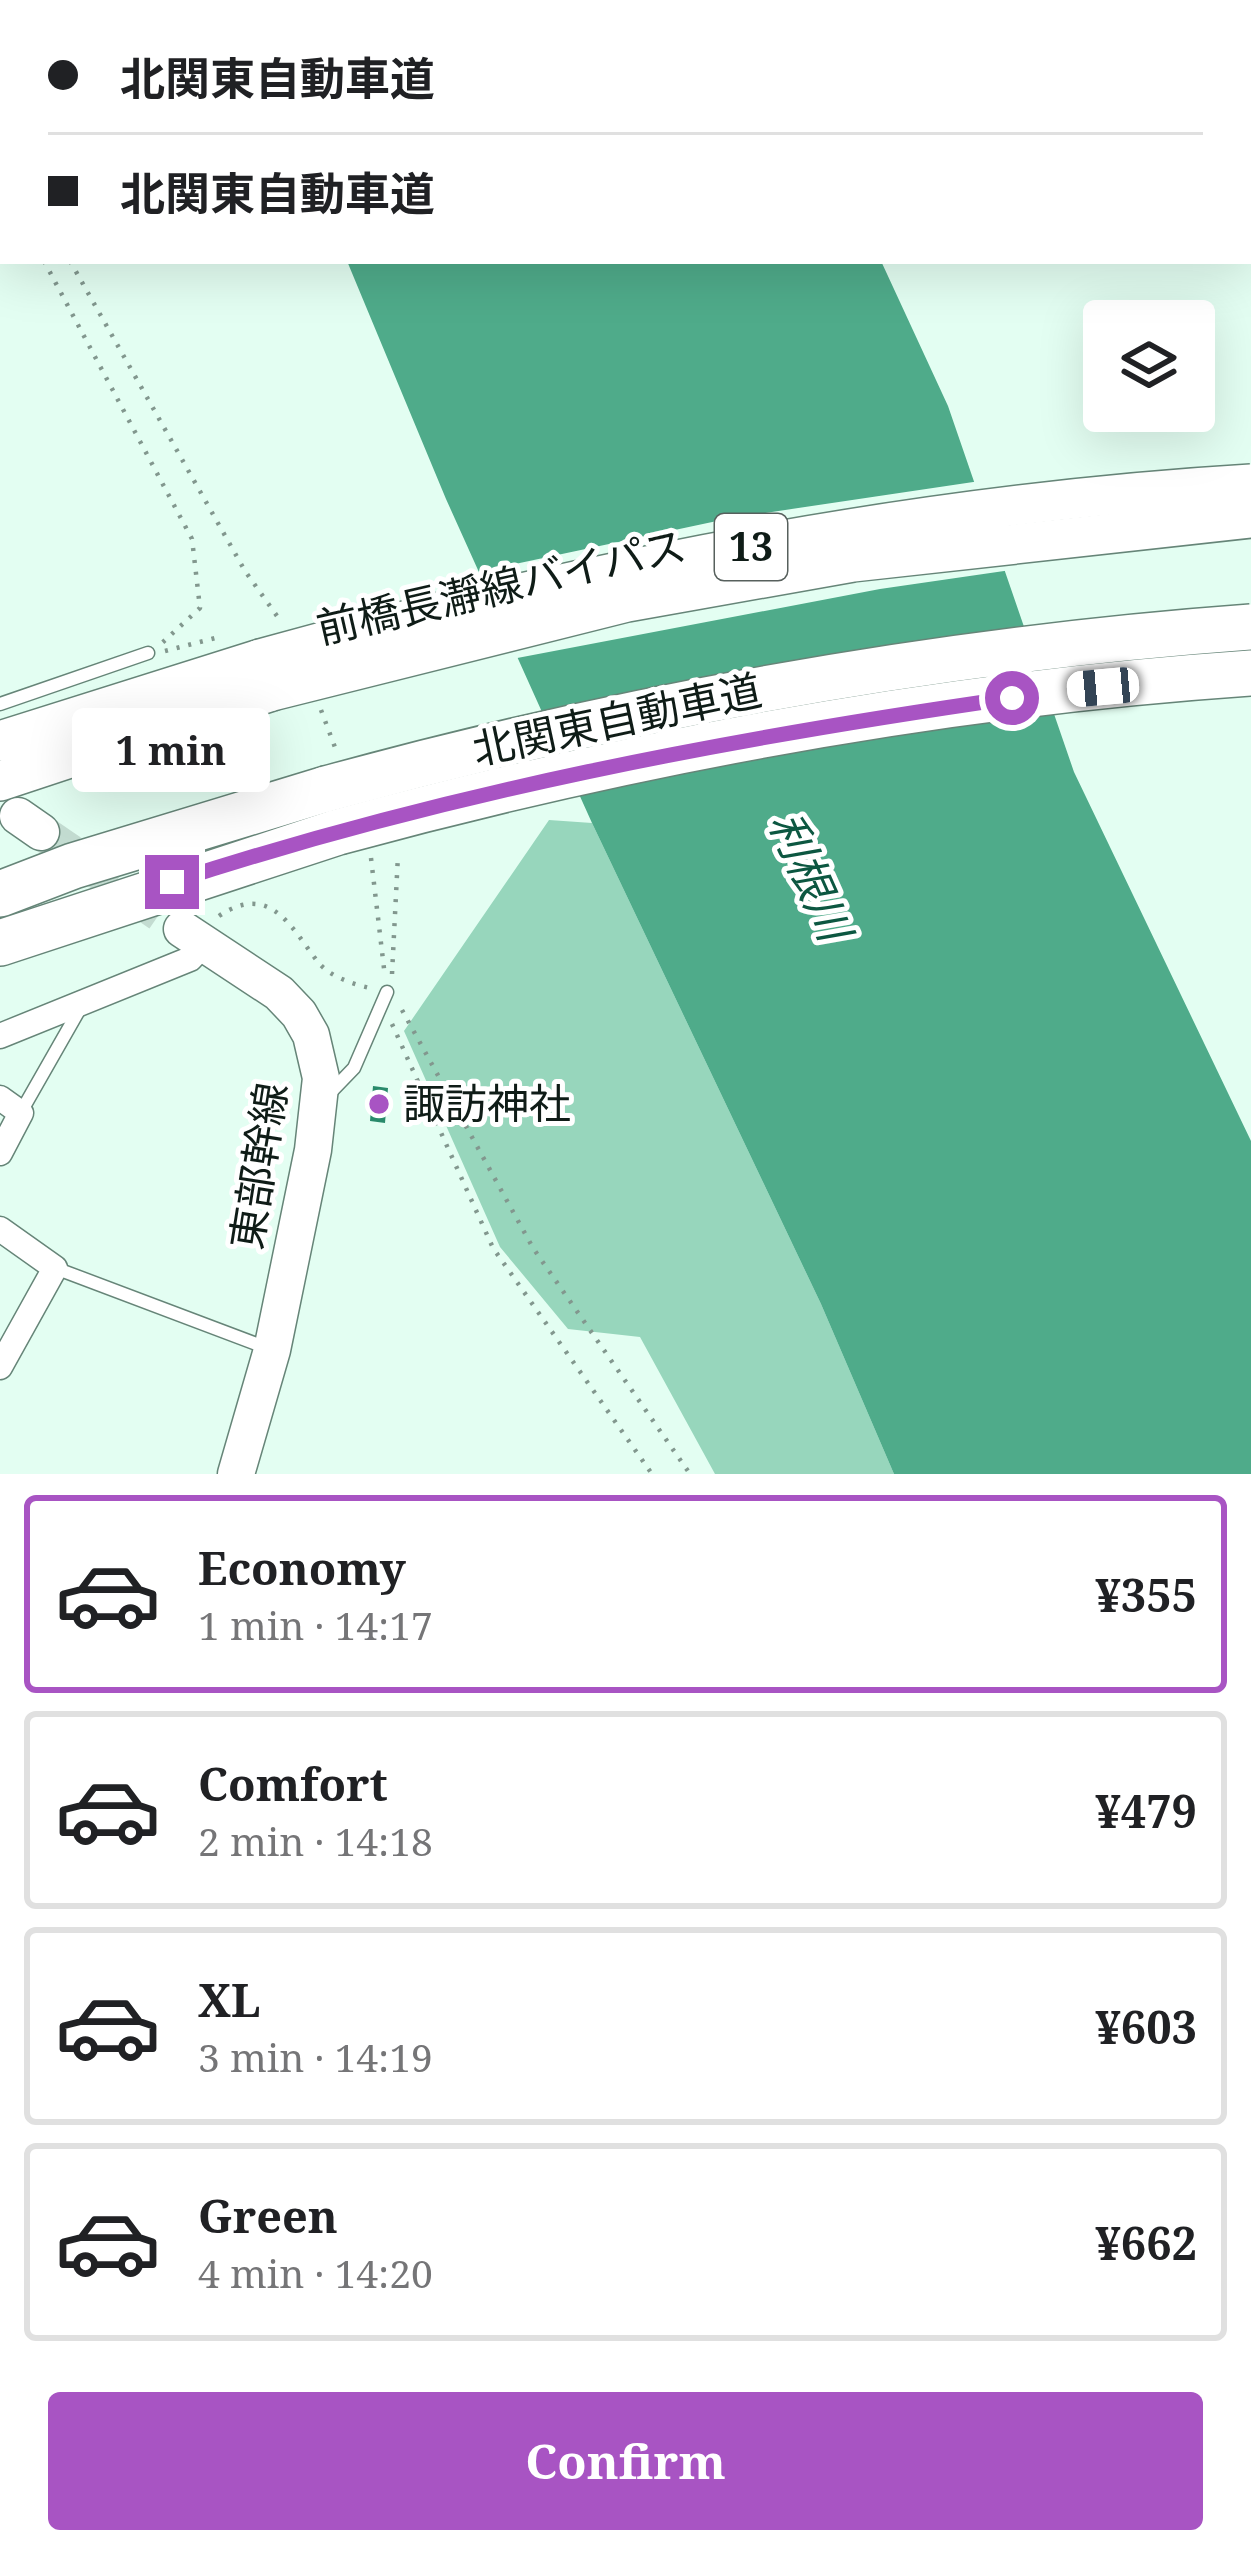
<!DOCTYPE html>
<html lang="en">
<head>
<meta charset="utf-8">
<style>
	:root { --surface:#fff; --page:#f6f6f6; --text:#202124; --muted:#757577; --line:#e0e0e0; --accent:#a854c3 }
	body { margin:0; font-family:"Noto Serif","Noto Sans JP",serif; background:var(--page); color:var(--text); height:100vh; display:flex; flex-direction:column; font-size:45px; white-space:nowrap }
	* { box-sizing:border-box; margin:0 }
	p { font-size:39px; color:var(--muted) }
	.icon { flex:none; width:66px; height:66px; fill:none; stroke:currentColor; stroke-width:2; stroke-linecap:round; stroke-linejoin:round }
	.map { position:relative; height:1474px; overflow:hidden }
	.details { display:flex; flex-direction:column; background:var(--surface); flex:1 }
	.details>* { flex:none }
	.top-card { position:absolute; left:0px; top:0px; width:1251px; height:264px; box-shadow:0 12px 48px #0002; display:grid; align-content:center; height:264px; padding:0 48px; background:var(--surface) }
	.tools { position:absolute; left:1083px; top:300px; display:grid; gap:24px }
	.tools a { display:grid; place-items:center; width:132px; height:132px; border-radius:12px; background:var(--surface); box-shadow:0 12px 48px #0002; font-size:60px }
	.end { position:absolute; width:54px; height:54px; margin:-27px; border:15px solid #a854c3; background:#fff; box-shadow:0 0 0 6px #fff }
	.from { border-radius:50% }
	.bubble { position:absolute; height:84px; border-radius:12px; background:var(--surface); box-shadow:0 12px 48px #0002; font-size:39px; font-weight:700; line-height:84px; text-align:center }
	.car { position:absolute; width:36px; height:72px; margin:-36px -18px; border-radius:15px; box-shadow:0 0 9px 3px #0007; background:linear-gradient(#fff 24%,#345 0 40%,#fff 0 76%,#345 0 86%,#fff 0) }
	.top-card b { display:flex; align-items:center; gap:42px; height:114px; font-size:45px }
	.top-card b+b { border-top:3px solid var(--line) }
	.top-card i { width:30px; height:30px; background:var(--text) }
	ul { padding:21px 0 0; list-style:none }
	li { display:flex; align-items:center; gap:36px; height:198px; margin:0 24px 18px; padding:0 24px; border:6px solid var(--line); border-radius:12px }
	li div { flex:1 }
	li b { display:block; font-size:45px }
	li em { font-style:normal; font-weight:700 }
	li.active { border-color:var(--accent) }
	li>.icon { width:108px; height:108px; stroke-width:1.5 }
	.primary-button { display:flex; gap:24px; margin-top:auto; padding:24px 48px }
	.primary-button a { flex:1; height:138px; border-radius:12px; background:var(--accent); color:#fff; font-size:48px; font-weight:700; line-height:138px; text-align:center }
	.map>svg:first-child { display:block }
	.green { fill:#97d6bc }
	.water { fill:#4fab8a }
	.pier { fill:#e3fef2 }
	.building { fill:#298a6b }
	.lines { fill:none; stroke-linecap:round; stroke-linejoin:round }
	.secondary-tunnel { stroke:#c3dcd1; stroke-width:36; stroke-dasharray:36 18; stroke-linecap:butt }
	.lane-casing { stroke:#668578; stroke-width:15 }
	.street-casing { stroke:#668578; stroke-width:27 }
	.secondary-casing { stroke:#668578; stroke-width:39 }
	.primary-casing { stroke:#668578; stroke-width:42 }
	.highway-casing { stroke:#668578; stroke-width:48 }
	.path { stroke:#82978e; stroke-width:4.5; stroke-dasharray:3 9; stroke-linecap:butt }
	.lane { stroke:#fff; stroke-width:12 }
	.street { stroke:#fff; stroke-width:24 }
	.secondary { stroke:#fff; stroke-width:36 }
	.primary { stroke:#fff; stroke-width:39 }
	.highway { stroke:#fff; stroke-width:45 }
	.primary-bridge-casing { stroke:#668578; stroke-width:42; stroke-linecap:butt }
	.highway-bridge-casing { stroke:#668578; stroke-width:48; stroke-linecap:butt }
	.primary-bridge { stroke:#fff; stroke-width:39 }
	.highway-bridge { stroke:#fff; stroke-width:45 }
	.route { stroke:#a854c3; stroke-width:15 }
	.poi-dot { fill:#a854c3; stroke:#fff; stroke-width:4.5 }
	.labels { text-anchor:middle; stroke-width:10; stroke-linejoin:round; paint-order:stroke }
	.shield { fill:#fff; stroke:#57605d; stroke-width:3 }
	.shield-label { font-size:39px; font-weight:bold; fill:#0f1c17 }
	.street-label { font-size:42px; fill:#0f1c17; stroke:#fff }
	.poi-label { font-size:42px; fill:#0f1c17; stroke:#fff; text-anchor:start }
	.water-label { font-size:45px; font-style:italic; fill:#0c5741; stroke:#fff }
</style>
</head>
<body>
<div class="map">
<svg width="1251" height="1474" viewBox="0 0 1251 1474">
	<rect width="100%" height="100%" fill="#e3fef2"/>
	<!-- green -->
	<path class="green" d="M 549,820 L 592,823 L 821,1304 L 894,1474 L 715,1474 L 640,1337 L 568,1329 L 500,1247 L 404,1031 Z"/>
	<!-- water -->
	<g class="water">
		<path d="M 284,0 L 831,0 L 832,3 L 285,3 Z"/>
		<path d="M 347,261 L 881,261 L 948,406 L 1074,772 L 1251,1141 L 1251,1474 L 894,1474 L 821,1304 L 592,823 L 446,499 Z"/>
	</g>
	<!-- pier -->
	<path class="pier" d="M 980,481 L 1011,570 L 880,589 L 512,659 L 473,573 L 731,518 Z"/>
	<!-- building -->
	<path class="building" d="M 373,1086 L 388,1088 L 385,1123 L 370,1121 Z"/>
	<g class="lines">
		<!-- secondary-tunnel -->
		<path class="secondary-tunnel" d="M 41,832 L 182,929"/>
		<!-- lane casing -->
		<g class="lane-casing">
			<g id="lane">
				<path d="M 1171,0 L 1172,3"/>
				<path d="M 1248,166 L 1251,173"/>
				<path d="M 0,704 L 148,653"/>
				<path d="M 326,1097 L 354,1068 L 387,992"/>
				<path d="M 21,1112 L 82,1005"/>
				<path d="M 55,1268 L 267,1348"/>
			</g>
		</g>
		<!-- street casing -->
		<g class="street-casing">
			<g id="street">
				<path d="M 0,1036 L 190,959 L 204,944"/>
				<path d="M 0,1098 L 21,1113 L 0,1153"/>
				<path d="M 0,1229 L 55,1268 L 0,1367"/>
			</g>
		</g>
		<!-- secondary casing -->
		<g class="secondary-casing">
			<g id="secondary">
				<path d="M 18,816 L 41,832"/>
				<path d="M 182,929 L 279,993 L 299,1014 L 311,1035 L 321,1078 L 313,1150 L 272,1350 L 236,1474"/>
			</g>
		</g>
		<!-- primary casing -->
		<g class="primary-casing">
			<g id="primary">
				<path d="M 0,741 L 260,659"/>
				<path d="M 0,781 L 272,691"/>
			</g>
		</g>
		<!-- highway casing -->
		<g class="highway-casing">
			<g id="highway">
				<path d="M 0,894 L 73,866 L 326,789"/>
				<path d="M 0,943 L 338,832"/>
			</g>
		</g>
		<!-- path -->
		<g class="path">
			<path d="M 0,135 L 3,140"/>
			<path d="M 0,176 L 3,182"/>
			<path d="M 44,261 L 192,539 L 200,608 L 162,643"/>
			<path d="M 70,261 L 245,571 L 282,623"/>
			<path d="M 165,651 L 223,636"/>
			<path d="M 321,710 L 336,750"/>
			<path d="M 371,858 L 385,977"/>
			<path d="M 219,916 C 271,881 292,929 318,962 C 329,976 352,984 370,988"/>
			<path d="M 392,974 L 398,855"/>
			<path d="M 402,1010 L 533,1248 L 690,1474"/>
			<path d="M 392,1024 L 493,1248 L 652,1474"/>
		</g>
		<!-- lane -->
		<use href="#lane" class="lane"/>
		<!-- street -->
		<use href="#street" class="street"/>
		<!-- secondary -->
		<use href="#secondary" class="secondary"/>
		<!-- primary -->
		<use href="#primary" class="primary"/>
		<!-- highway -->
		<use href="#highway" class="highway"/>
		<!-- primary-bridge casing -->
		<g class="primary-bridge-casing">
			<g id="primary-bridge">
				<path d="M 260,659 C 583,570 916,504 1251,484"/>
				<path d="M 272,691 L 627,602 L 853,562 L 1251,518"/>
			</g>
		</g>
		<!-- highway-bridge casing -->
		<g class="highway-bridge-casing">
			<g id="highway-bridge">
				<path d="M 326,789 C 628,706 938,650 1251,627"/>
				<path d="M 338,832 C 636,751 943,694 1251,673"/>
			</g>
		</g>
		<!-- primary-bridge -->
		<use href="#primary-bridge" class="primary-bridge"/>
		<!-- highway-bridge -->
		<use href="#highway-bridge" class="highway-bridge"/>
	</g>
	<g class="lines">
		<!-- route -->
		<path class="route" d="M 172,882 C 447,792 727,739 1012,698"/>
	</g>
	<!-- markers -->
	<circle class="poi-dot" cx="379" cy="1104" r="12"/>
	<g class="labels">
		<!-- shield labels -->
		<rect class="shield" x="715" y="514" width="72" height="66" rx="9"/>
		<g class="shield-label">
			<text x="751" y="561">13</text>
		</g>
		<!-- street labels -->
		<g class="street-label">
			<text transform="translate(501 587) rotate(-13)" y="15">前橋長瀞線バイパス</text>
			<text transform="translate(617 720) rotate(-12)" y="15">北関東自動車道</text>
			<text transform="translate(259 1166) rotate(-81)" y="15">東部幹線</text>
		</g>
		<!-- poi labels -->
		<g class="poi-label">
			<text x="403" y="1119">諏訪神社</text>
		</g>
		<!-- water labels -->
		<g class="water-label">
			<text transform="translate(810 876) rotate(66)" y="16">利根川</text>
		</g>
	</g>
</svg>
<div class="tools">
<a><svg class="icon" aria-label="layers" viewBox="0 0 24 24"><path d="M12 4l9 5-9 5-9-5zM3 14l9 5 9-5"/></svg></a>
</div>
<i class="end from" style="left:1012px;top:698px"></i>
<i class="end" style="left:172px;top:882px"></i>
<div class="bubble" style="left:72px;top:708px;width:198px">1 min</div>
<i class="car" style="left:1103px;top:687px;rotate:265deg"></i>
<div class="top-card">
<b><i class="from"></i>北関東自動車道</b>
<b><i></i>北関東自動車道</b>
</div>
</div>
<section class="details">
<ul>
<li class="active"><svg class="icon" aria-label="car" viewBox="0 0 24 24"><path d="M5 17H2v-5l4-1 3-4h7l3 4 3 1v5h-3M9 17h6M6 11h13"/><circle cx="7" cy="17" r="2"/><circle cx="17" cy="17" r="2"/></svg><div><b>Economy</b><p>1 min · 14:17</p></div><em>¥355</em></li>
<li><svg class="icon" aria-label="car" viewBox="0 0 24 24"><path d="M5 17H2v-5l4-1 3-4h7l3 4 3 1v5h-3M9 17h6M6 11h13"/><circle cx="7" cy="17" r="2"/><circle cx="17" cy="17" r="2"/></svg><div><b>Comfort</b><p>2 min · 14:18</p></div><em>¥479</em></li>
<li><svg class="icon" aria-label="car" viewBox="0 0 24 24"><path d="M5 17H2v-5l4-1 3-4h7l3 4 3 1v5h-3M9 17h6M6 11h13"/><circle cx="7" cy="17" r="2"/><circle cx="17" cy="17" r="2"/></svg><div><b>XL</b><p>3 min · 14:19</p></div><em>¥603</em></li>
<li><svg class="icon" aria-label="car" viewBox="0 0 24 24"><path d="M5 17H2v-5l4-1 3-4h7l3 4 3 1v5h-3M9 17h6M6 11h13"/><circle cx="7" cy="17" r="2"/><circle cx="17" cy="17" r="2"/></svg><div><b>Green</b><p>4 min · 14:20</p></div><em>¥662</em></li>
</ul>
<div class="primary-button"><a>Confirm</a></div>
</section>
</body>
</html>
